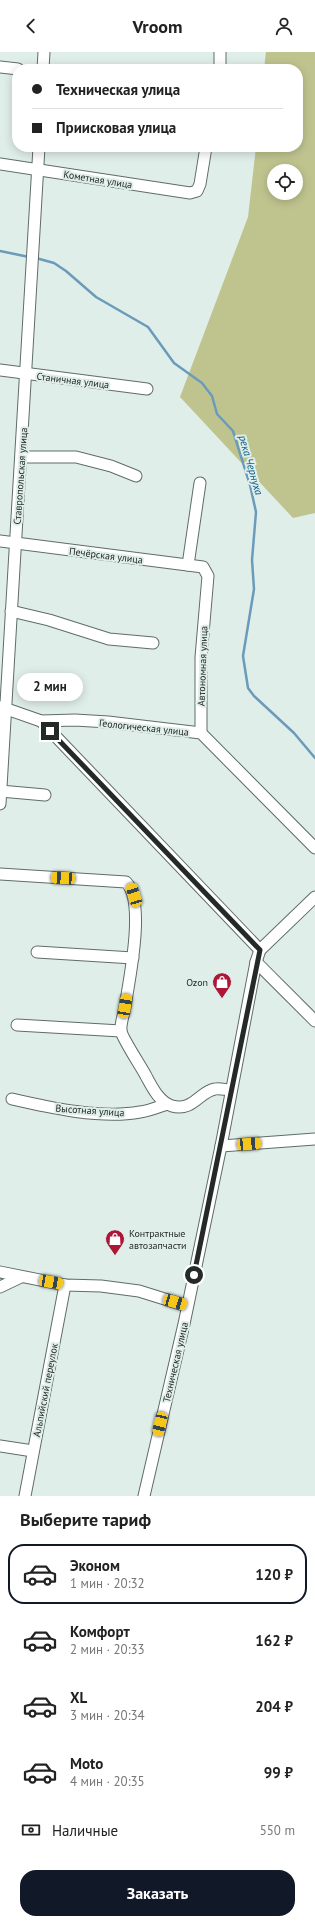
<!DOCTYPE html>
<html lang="ru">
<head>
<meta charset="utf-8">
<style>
	:root { --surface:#fff; --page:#f6f6f6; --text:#222; --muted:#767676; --line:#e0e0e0; --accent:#111827 }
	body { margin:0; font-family:"PT Sans",sans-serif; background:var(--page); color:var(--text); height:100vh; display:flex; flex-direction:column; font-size:15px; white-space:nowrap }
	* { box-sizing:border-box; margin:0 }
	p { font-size:13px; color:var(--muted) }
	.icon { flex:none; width:22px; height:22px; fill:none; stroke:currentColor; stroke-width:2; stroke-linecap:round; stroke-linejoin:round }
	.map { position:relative; height:1444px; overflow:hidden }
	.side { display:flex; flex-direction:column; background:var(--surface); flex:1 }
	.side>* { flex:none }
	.top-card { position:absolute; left:12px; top:12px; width:291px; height:88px; border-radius:16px; box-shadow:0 2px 10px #0003; display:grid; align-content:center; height:88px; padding:0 20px; background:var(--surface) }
	.buttons { position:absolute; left:267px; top:112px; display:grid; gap:8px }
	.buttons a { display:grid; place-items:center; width:36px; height:36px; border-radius:50%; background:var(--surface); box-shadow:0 2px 10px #0003; font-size:20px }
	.end { position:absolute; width:18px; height:18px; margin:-9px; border:5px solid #242a28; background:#fff; box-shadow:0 0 0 2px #fff }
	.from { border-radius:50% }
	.bubble { position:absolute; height:28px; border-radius:14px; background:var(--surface); box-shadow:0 2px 10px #0003; font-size:13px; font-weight:700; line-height:28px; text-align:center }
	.car { position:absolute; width:12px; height:24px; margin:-12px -6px; border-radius:5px; box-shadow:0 0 3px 1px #0007; background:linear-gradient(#f5c518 24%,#345 0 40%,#f5c518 0 76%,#345 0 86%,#f5c518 0) }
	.top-card b { display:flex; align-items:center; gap:14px; height:38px; font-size:15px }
	.top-card b+b { border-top:1px solid var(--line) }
	.top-card i { width:10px; height:10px; background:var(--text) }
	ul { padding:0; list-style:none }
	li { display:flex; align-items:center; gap:12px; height:60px; margin:0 8px 6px; padding:0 12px; border:2px solid transparent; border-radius:16px }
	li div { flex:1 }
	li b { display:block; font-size:15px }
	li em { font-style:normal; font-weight:700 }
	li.on { border-color:var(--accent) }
	li>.icon { width:36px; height:36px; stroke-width:1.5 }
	h2 { padding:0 20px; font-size:18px; line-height:48px }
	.pay { display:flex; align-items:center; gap:10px; height:44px; padding:0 20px; font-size:15px }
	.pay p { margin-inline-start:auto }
	.primary-button { display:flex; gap:8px; margin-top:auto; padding:8px 20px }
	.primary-button a { flex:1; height:46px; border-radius:16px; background:var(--accent); color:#fff; font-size:16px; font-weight:700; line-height:46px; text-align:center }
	header { display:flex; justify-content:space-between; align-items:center; height:52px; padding:0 20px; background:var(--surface); font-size:18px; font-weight:700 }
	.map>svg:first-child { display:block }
	.green { fill:#bfc48f; fill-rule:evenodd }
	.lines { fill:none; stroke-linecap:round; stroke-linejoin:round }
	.stream { stroke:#6b9bba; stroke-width:2.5 }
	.minor-casing { stroke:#5f6c68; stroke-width:13 }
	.minor { stroke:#fff; stroke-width:11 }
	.route { stroke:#242a28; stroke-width:5 }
	.labels { text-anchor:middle; stroke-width:4; stroke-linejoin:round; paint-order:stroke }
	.street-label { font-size:10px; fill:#242a28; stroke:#e0eeea }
	.poi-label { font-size:10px; fill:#242a28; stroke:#e0eeea; text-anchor:end }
	.water-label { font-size:11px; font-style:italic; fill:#0b5e87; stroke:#e0eeea }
</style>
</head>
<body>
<header><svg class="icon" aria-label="back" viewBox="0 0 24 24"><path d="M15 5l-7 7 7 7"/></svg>Vroom<svg class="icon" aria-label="person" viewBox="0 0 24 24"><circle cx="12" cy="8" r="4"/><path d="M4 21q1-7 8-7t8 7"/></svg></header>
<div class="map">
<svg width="315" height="1444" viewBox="0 0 315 1444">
	<rect width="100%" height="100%" fill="#e0eeea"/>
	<!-- green -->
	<path class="green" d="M 266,0 L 315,0 L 315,461 L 293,466 L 180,345 L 248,165 L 256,95 L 298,95 L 298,17 L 264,17 ZM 274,119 L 296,119 L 296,141 L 274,141 Z"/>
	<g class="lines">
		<!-- stream -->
		<g class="stream">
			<path d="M 0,199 L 29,205"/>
			<path d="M 36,206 L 54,211 L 66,219 L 96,245 L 148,275 L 174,311 L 202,331 L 212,344 L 217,362 L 233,379 L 250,433 L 256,460 L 252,508 L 254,537 L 243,604 L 248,636 L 254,644 L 294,681 L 315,706"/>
		</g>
		<!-- minor casing -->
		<g class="minor-casing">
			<g id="minor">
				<path d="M 0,15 L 18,17"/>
				<path d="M 43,17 L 44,0"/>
				<path d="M 220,17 L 220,0"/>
				<path d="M 0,112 L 190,141 L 197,139 L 200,132 L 206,95"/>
				<path d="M 0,318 L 147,337"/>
				<path d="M 22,405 L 76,405 L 111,414 L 136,424"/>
				<path d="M 0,489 L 203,515 L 208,524 L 201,605 L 201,681"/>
				<path d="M 188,513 L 200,431"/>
				<path d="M 11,559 L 49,568 L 109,587 L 153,591"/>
				<path d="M 1,655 L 41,669 L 75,668 L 108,670 L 201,681 L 315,796"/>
				<path d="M 41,669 L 260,898"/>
				<path d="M 0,739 L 45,743"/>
				<path d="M 0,752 L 39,95"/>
				<path d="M 0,822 L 126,830 C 146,850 129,928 125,955 C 124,962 120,972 121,979 C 122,986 142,1016 146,1024 C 152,1035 159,1050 172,1054 C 193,1060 200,1039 215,1037 C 220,1036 226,1038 231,1038"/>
				<path d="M 37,900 L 133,906"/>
				<path d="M 256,910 L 315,969"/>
				<path d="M 17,973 L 121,979"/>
				<path d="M 12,1047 C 51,1056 101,1067 140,1060 C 149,1059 158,1055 167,1052"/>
				<path d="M 221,1094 L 315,1087"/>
				<path d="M 0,1220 L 65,1233 L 101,1234 L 139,1239 L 187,1254"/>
				<path d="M 0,1235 L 21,1225"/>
				<path d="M 0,1394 L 33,1399"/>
				<path d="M 25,1444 L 65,1233"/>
				<path d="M 144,1444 L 184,1272 L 221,1094 L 256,910 L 260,898 L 315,845"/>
			</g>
		</g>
		<!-- minor -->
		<use href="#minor" class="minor"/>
	</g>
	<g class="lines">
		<!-- route -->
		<path class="route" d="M 50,679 L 260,898 L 194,1223"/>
	</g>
	<!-- icons -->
	<defs>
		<g id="shop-pin" transform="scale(1)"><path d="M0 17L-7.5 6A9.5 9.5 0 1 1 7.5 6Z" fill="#ac1637" stroke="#e0eeea"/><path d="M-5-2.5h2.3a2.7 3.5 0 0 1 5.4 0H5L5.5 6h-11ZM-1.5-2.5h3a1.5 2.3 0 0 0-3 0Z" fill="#fff"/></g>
	</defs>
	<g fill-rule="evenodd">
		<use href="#shop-pin" x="222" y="930"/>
		<use href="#shop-pin" x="115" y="1187"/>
	</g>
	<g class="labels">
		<!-- street labels -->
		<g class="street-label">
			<text transform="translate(98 127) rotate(9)" y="4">Кометная улица</text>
			<text transform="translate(73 328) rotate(7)" y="4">Станичная улица</text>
			<text transform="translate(20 424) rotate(-86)" y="4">Ставропольская улица</text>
			<text transform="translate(106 503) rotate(7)" y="4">Печёрская улица</text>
			<text transform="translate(202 614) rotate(-88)" y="4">Автономная улица</text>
			<text transform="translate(144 675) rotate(6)" y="4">Геологическая улица</text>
			<text transform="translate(90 1058) rotate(4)" y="4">Высотная улица</text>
			<text transform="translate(175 1310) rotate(-77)" y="4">Техническая улица</text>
			<text transform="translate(45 1338) rotate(-79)" y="4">Альпийский переулок</text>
		</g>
		<!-- poi labels -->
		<g class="poi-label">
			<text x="208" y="934">Ozon</text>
			<text x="129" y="1185" text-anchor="start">Контрактные<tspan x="129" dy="12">автозапчасти</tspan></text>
		</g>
		<!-- water labels -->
		<g class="water-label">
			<text transform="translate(251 413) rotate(74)" y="4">река Чернуха</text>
		</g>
	</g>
</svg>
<div class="buttons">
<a><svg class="icon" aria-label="locate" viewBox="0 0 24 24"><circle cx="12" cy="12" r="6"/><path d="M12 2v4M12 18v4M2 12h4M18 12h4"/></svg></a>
</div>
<i class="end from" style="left:194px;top:1223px"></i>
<i class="end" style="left:50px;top:679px"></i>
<div class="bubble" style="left:17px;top:621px;width:66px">2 мин</div>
<i class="car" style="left:63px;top:826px;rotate:273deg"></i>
<i class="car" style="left:134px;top:843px;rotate:343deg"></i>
<i class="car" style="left:125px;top:954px;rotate:9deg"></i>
<i class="car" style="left:249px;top:1092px;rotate:86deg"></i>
<i class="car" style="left:51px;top:1230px;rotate:100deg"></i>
<i class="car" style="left:175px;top:1250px;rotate:106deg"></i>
<i class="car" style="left:160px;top:1372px;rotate:193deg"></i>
<div class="top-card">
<b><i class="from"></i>Техническая улица</b>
<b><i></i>Приисковая улица</b>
</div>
</div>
<section class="side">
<h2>Выберите тариф</h2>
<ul>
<li class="on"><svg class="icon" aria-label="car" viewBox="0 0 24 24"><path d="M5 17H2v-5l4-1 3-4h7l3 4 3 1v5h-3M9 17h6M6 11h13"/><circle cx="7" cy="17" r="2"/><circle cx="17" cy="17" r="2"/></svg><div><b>Эконом</b><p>1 мин · 20:32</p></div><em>120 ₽</em></li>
<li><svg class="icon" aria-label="car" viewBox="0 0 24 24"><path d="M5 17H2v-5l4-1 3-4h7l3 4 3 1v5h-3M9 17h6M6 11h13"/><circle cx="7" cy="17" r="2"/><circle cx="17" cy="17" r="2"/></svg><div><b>Комфорт</b><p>2 мин · 20:33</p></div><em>162 ₽</em></li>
<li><svg class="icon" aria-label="car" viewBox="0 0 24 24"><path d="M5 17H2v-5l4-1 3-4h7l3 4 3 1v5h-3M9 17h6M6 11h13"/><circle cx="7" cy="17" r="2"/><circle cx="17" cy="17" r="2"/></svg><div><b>XL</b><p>3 мин · 20:34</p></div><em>204 ₽</em></li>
<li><svg class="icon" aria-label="car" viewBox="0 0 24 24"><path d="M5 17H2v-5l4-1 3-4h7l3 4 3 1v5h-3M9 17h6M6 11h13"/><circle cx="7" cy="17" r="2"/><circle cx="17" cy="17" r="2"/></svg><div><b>Moto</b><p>4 мин · 20:35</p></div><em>99 ₽</em></li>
</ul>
<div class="pay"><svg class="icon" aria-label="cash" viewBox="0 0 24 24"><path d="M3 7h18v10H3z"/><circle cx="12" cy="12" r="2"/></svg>Наличные<p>550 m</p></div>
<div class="primary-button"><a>Заказать</a></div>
</section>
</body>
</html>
